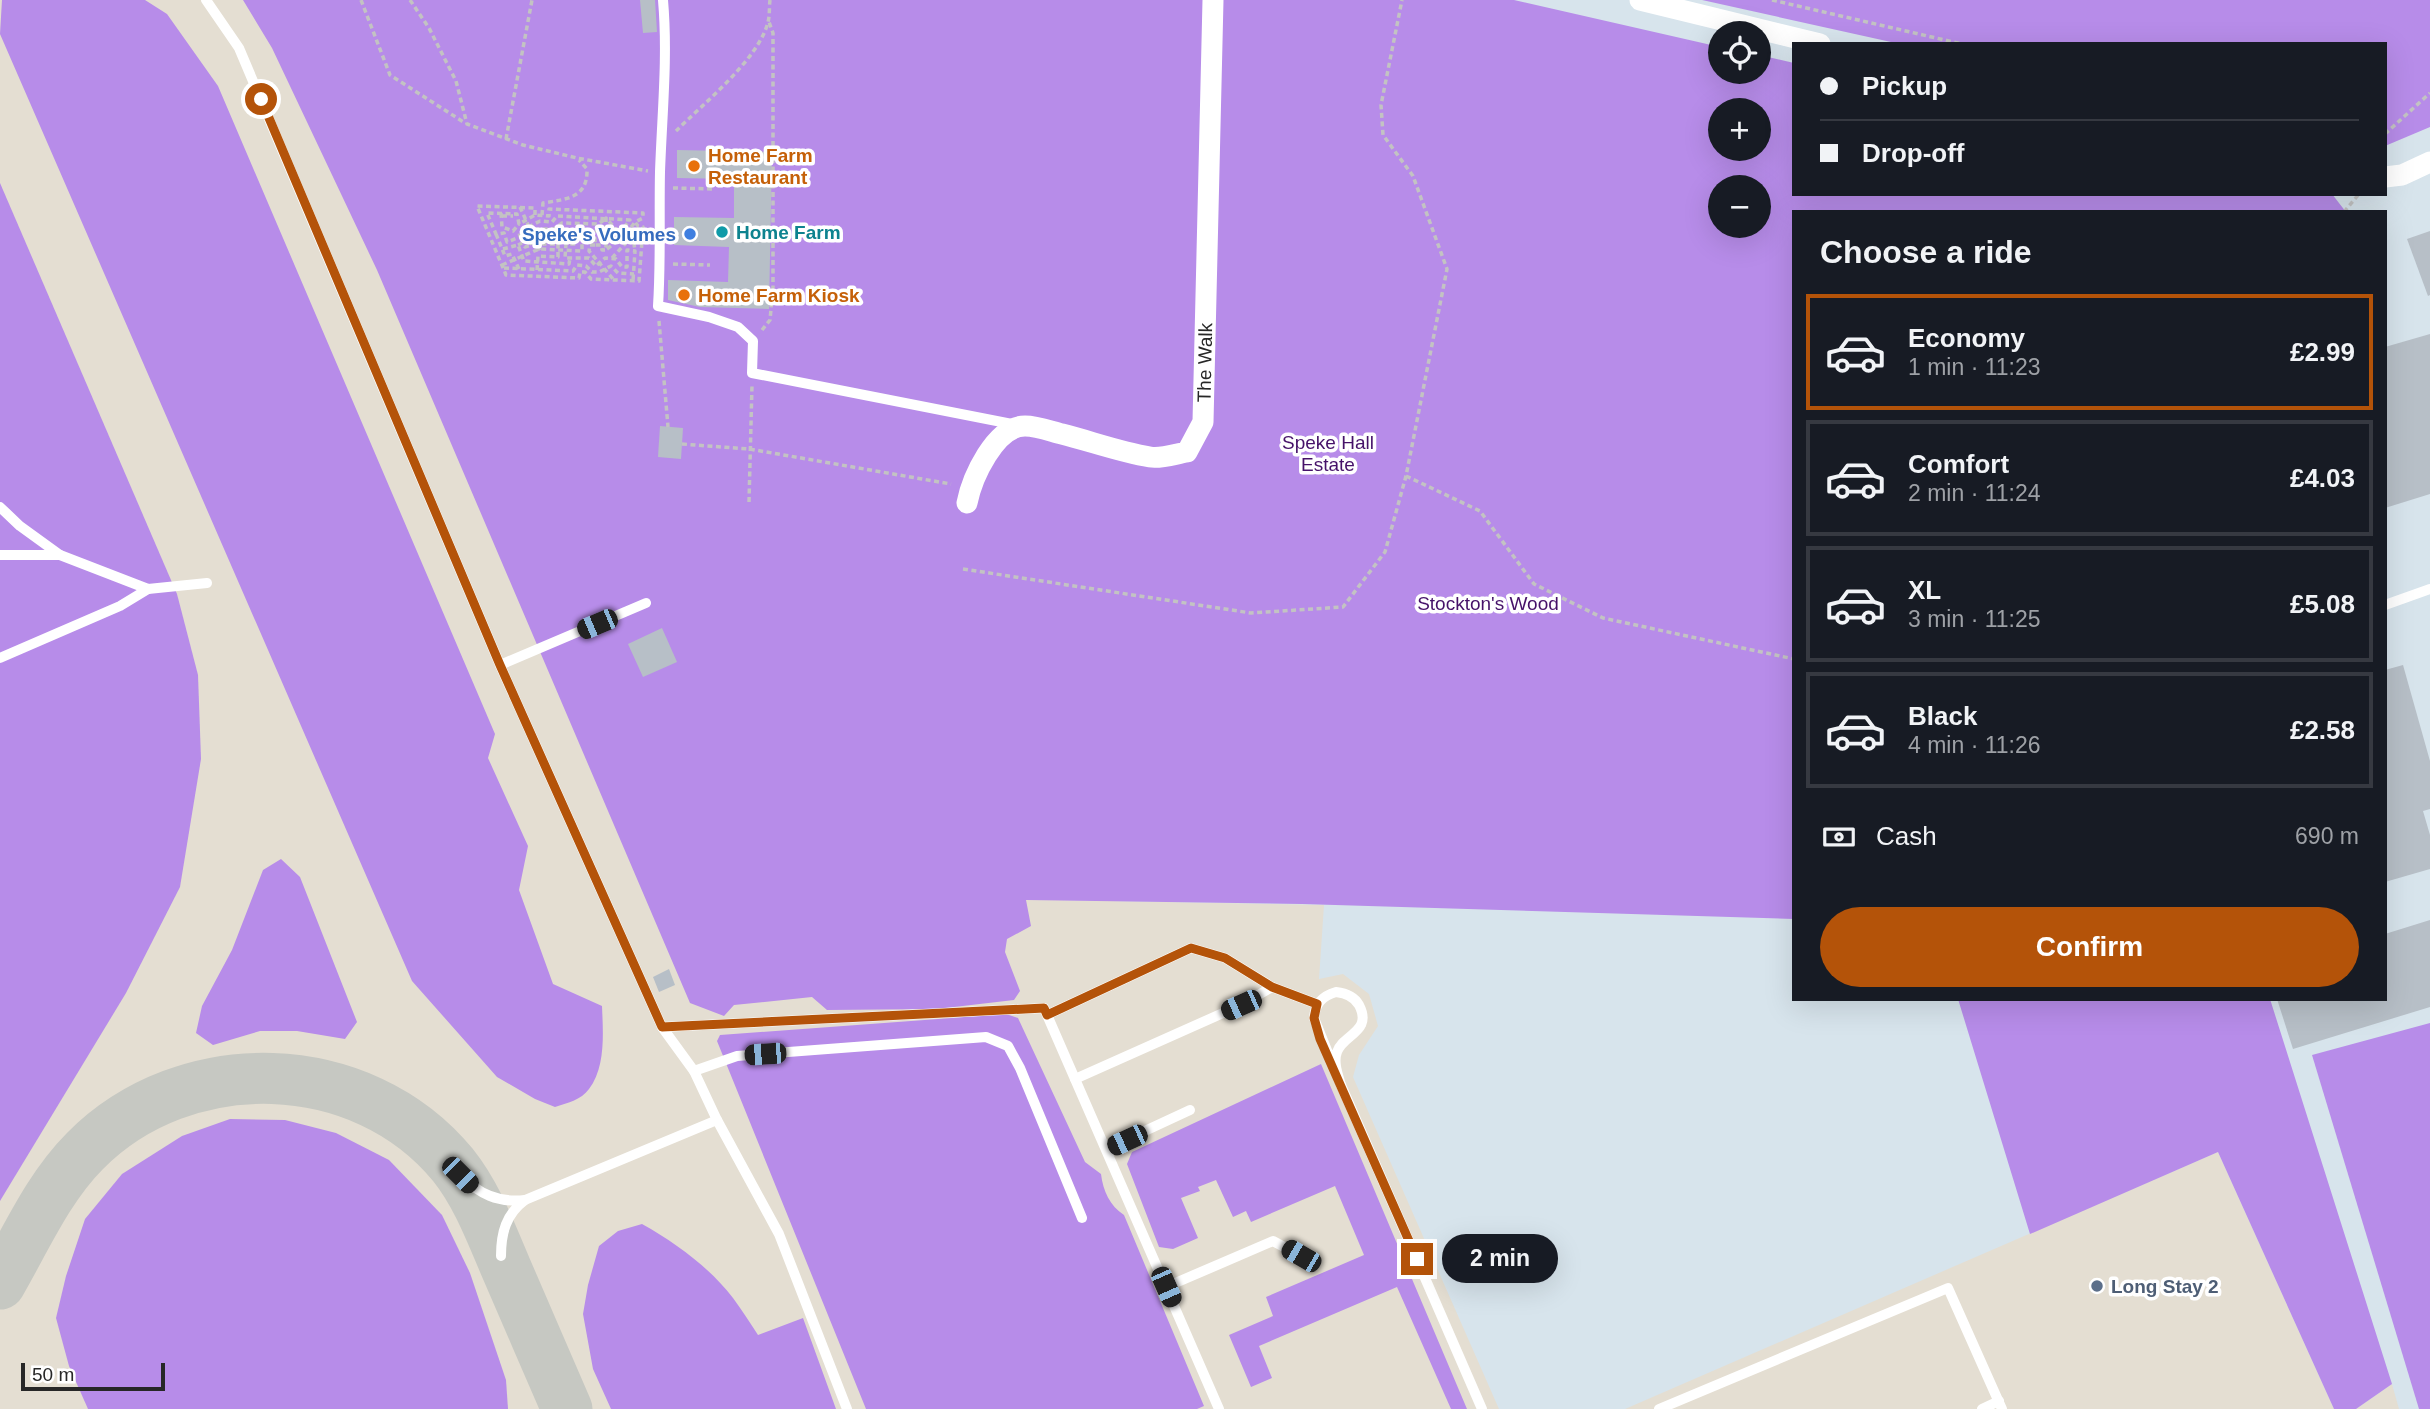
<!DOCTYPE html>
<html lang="en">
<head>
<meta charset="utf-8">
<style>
	:root { --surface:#171b24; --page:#20242c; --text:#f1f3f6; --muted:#9ea1a6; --line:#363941; --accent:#b45309 }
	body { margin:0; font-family:Arial,sans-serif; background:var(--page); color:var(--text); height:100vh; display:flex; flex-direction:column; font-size:26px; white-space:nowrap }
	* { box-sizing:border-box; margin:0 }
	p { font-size:23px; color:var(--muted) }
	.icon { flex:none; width:38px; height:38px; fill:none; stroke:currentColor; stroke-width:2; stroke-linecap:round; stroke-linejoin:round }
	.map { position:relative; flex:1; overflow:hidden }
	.drawer { position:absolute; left:1792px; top:210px; width:595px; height:791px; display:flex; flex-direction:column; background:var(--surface); border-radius:0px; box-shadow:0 7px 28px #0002 }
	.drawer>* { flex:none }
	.hud { position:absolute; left:1792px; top:42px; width:595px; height:154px; border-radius:0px; box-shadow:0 7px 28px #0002; display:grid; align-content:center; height:154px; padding:0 28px; background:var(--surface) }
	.buttons { position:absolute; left:1708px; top:21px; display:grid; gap:14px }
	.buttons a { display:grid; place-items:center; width:63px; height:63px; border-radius:50%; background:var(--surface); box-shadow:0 7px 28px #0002; font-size:35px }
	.scale { position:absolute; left:21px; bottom:18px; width:144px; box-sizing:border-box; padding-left:7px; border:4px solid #272727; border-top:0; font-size:19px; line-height:24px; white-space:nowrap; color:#272727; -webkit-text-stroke:5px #fff; paint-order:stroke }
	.end { position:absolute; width:32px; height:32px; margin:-16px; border:9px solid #b45309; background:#fff; box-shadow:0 0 0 4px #fff }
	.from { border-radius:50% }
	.bubble { position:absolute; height:49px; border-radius:24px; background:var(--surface); box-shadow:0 7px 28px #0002; font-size:23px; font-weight:700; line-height:49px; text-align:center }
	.car { position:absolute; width:21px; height:42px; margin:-21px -10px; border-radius:9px; box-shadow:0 0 5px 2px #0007; background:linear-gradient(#222 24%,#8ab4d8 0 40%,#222 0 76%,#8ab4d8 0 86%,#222 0) }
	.hud b { display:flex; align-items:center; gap:24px; height:66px; font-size:26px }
	.hud b+b { border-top:2px solid var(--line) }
	.hud i { width:18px; height:18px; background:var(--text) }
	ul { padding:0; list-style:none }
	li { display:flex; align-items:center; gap:21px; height:116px; margin:0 14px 10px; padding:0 14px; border:4px solid var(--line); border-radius:0px }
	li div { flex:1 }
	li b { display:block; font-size:26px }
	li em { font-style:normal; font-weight:700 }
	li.current { border-color:var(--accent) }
	li>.icon { width:63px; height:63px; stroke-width:1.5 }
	h2 { padding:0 28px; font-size:32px; line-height:84px }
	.pay { display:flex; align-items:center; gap:18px; height:77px; padding:0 28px; font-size:26px }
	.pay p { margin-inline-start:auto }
	.primary-button { display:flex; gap:14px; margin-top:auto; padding:14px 28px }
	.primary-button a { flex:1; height:80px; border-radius:42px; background:var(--accent); color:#fff; font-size:28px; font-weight:700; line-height:80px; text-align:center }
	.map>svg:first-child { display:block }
	.airport { fill:#e4ded2 }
	.green { fill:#b78ce9; fill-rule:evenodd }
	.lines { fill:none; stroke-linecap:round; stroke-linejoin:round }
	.taxiway { stroke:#c6c8c2; stroke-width:51 }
	.building { fill:#b7bfc7 }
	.path { stroke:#c3c3c3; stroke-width:3.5; stroke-dasharray:5 3.5; stroke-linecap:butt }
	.service { stroke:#fff; stroke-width:10 }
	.minor { stroke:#fff; stroke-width:21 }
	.route { stroke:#b45309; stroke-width:9 }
	.food-dot { fill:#e8710a; stroke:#fff; stroke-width:2.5 }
	.culture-dot { fill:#0f9aa8; stroke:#fff; stroke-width:2.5 }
	.shop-dot { fill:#3f7fe0; stroke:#fff; stroke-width:2.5 }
	.service-dot { fill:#5c6f8a; stroke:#fff; stroke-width:2.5 }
	.labels { text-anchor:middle; stroke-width:7; stroke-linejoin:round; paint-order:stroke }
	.food-label { font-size:19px; font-weight:bold; fill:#c56008; stroke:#fff; text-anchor:start }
	.culture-label { font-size:19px; font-weight:bold; fill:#0d838f; stroke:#fff; text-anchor:start }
	.shop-label { font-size:19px; font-weight:bold; fill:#366cbe; stroke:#fff; text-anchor:end }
	.street-label { font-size:19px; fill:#272727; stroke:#fff }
	.park-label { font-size:19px; fill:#461269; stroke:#fff }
	.service-label { font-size:19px; font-weight:bold; fill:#4e5e75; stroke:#fff; text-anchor:start }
</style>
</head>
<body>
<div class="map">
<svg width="2430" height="1409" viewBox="0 0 2430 1409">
	<rect width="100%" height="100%" fill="#d7e4ec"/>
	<!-- airport -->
	<g class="airport">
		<path d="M 0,0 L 343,0 L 996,899 L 1324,905 L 1319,979 L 1343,974 L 1369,994 L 1378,1026 L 1359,1055 L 1353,1077 L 1499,1409 L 0,1409 Z"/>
		<path d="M 2218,1152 L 2334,1409 L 1625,1409 Z"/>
		<path d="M 2392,1384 L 2399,1409 L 2356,1409 Z"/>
	</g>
	<!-- green -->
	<g class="green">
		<path d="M 2,0 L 145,0 L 167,14 L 218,86 L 495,734 L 488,758 L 528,846 L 519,890 L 553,984 L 602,1006 C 603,1032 606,1067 589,1089 C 581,1100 567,1103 555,1107 L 535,1099 L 497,1077 L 412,981 L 0,34 Z"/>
		<path d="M 243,0 L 1514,0 L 1720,47 L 1720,72 L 1759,72 L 1759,55 L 1794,63 L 1794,194 L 2332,194 L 2346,212 L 1794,212 L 1794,919 L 1302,904 L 1026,900 L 1031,926 L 1007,939 L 1005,952 L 1020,991 L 1014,1000 L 937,1009 L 827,1010 L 812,997 L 734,1005 L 724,1016 L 690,1003 L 377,270 L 272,48 ZM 1720,110 L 1759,110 L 1759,149 L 1720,149 ZM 1720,187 L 1759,187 L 1759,226 L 1720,226 Z"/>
		<path d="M 1702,0 L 2430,0 L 2430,127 L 2385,146 L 2385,44 L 1900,44 Z"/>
		<path d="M 0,183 L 177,594 L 198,675 L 201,759 L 180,887 L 126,993 L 0,1201 Z"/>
		<path d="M 281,859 L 300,877 L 357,1022 L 345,1039 L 297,1031 L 260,1031 L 213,1045 L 196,1033 L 202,1006 L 232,950 L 263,870 Z"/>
		<path d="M 1958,999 L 2270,999 L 2392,1384 L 2356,1409 L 2334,1409 L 2218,1152 L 2030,1234 Z"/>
		<path d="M 1006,1014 L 1018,1018 L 1085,1162 L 1101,1174 C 1103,1191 1110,1206 1124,1215 L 1204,1406 L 1197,1409 L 866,1409 L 717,1041 L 720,1035 Z"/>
		<path d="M 2430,1023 L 2430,1409 L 2419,1409 L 2312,1055 Z"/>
		<path d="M 1321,1064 L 1467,1409 L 1451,1409 L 1397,1287 L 1259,1346 L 1272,1378 L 1251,1387 L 1229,1335 L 1273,1316 L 1266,1297 L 1364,1255 L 1335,1186 L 1251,1222 L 1246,1211 L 1233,1217 L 1216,1180 L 1198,1187 L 1200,1191 L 1181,1198 L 1198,1238 L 1173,1249 L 1159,1247 L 1127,1164 L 1132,1152 Z"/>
		<path d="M 230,1119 L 285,1120 L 336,1133 L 389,1160 L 442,1215 L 470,1273 L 506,1380 L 508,1409 L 88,1409 L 69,1366 L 56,1318 L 66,1276 L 85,1219 L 122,1174 L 182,1136 Z"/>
		<path d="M 642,1224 C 676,1243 709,1267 733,1298 C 742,1310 750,1323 758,1335 L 803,1318 L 836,1409 L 611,1409 L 593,1369 L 583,1314 L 588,1285 L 599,1246 L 618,1231 Z"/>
	</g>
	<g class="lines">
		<!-- taxiway -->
		<path class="taxiway" d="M 0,1284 C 26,1239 48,1188 85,1151 C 185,1050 362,1054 453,1165 C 477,1195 491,1233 506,1268 C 526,1315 547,1362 567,1409"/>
	</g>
	<!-- building -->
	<g class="building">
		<path d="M 640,0 L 655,0 L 657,32 L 643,33 Z"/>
		<path d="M 677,150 L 772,152 L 769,309 L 700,307 L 668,300 L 668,280 L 728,282 L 729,247 L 674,245 L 674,217 L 734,218 L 734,179 L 677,178 Z"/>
		<path d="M 2430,231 L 2430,295 L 2428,296 L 2407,239 Z"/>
		<path d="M 2430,334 L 2430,494 L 2385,508 L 2385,347 Z"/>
		<path d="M 660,426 L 683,428 L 681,459 L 658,457 Z"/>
		<path d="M 662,628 L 677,662 L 643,677 L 628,644 Z"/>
		<path d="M 2403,665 L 2430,761 L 2430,809 L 2423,811 L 2430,835 L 2430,869 L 2385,882 L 2385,670 Z"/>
		<path d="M 2430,920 L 2430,1007 L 2293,1049 L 2277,999 L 2385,999 L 2385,934 Z"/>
		<path d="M 669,969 L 675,985 L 659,992 L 653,977 Z"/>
	</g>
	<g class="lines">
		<!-- path -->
		<g class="path">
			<path d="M 361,0 L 390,75 L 465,123"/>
			<path d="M 410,0 L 429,28 L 456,81 L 467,124 L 523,145 L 577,158 L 648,171"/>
			<path d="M 1772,0 L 1962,44"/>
			<path d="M 676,131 C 703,104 759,59 768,22 C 770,15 769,7 770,0"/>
			<path d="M 2385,134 L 2430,93"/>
			<path d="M 506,139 L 532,0"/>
			<path d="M 673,188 L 715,189"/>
			<path d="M 520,207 L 539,249 L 543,244 L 558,244"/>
			<path d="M 2344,212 L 2359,194"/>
			<path d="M 501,213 L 502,227 L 513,231 L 519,224"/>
			<path d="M 535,215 L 535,208 L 477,206 L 506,275 L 579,278 L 580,272 L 585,272 L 591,279 L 639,281 L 642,241 L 636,238 L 636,233 L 642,232 L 643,227 L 638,226 L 635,222 L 643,218 L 643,213 L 549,209 L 549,216 L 535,215 L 519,224 L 517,214 L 487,213 L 496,234 L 504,233 L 507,242 L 520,237 L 519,232 L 540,221 L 552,222 L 557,216 L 630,220 L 622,230 L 634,244 L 635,251"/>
			<path d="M 542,215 L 543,203 C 567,199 588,198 587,169 L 579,160"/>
			<path d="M 502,216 L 513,216"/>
			<path d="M 604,220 L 598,224 L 562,223 L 554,229 L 539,229 L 540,236 L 576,237 L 576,244 L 566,244 L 565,258 L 589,258 L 596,266 L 605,258 L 616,259 L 622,267 L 627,267 L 627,250 L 635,251 L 633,281"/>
			<path d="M 496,234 L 505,256 L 512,254 L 519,269"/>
			<path d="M 626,234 L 635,222"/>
			<path d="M 518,245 L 522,243 L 525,247 L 532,245 L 528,235 L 539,229"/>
			<path d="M 595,245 L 590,245 L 589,251 L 614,280"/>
			<path d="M 503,249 L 518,245 L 524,261 L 569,264 L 570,258"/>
			<path d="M 607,249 L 620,239"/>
			<path d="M 673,264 L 710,265"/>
			<path d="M 502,265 L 539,249 L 582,251 L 582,237 L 595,237 L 595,245 L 601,245 L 602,250 L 606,250 L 606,218 L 615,228 L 615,232 L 625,244 L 611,259"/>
			<path d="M 504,268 L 573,271 L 577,265 L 586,266 L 592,272 L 599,272 L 611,266 L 618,273 L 634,274"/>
			<path d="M 537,270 L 538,256 L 558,257 L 558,236 L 568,230 L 600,231 L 601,238 L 606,238"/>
			<path d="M 659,321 L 668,427"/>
			<path d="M 762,330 L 770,320 L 773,287 L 773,33 L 769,22"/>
			<path d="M 682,444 L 749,449 L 951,484"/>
			<path d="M 1406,476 L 1480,511 L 1534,584 L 1603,618 L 1794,659"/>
			<path d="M 749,502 L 752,385"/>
			<path d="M 963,569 L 1251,613 L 1343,607 L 1385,552 L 1406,476 L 1447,269 L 1413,176 L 1383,135 L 1381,105 L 1402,0"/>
		</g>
		<!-- service -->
		<g class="service">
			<path d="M 206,0 L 239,48 L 500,665 L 662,1027 L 694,1071 L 737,1056 L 986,1037 L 1008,1046 L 1020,1068 L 1082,1218"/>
			<path d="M 663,0 C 668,57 662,114 660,172 C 659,216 661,261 658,306 L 709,317 L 738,327 L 753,341 L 752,373 L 1017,425"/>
			<path d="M 0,507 L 20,526 L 60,555"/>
			<path d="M 0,555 L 60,555 L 148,589 L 207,583"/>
			<path d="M 2385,605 L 2430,589"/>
			<path d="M 0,658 L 120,606 L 148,589"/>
			<path d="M 500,665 L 646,603"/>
			<path d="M 1336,992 C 1345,993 1354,996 1359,1005 C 1373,1032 1343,1034 1337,1052 C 1333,1062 1338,1075 1341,1085 L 1314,1018 C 1315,1004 1322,996 1336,992 Z"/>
			<path d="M 1047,1015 L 1191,948 L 1225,958 L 1272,987 L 1317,1004"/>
			<path d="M 662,1027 L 1044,1008 L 1219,1409"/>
			<path d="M 1075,1079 L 1241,1005 L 1272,987"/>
			<path d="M 1341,1085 L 1482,1409"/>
			<path d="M 717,1120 L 779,1234 L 847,1409"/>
			<path d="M 1106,1149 L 1190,1110"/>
			<path d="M 460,1175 C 479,1194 498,1203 525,1200 L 717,1120 L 694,1071"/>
			<path d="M 501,1256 C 501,1233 506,1214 525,1200"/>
			<path d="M 1166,1287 L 1273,1241 L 1301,1256"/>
			<path d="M 1659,1409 L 1948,1288 L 2002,1409"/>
			<path d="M 1982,1409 L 1999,1401"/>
		</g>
		<!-- minor -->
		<g class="minor">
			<path d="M 1640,0 L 1820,44"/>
			<path d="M 2385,177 L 2402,175 L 2430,162"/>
			<path id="s1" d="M 967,503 C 972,478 995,426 1025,426 C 1037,426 1050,431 1062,434 C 1090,441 1120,452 1150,457 C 1161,459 1175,454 1187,452 L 1203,422 L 1213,0"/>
		</g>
	</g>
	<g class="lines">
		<!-- route -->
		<path class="route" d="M 261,99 L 500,665 L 662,1027 L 1044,1008 L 1047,1015 L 1191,948 L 1225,958 L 1272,987 L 1317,1004 L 1314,1018 L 1320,1039 L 1417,1259"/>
	</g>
	<!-- markers -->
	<g class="food-dot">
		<circle cx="694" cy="166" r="7"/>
		<circle cx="684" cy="295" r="7"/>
	</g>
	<circle class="culture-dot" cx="722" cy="232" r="7"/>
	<circle class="shop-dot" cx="690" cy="234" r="7"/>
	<circle class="service-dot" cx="2097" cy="1286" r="7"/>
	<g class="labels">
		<!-- food labels -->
		<g class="food-label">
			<text x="708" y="162">Home Farm<tspan x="708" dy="22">Restaurant</tspan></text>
			<text x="698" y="302">Home Farm Kiosk</text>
		</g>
		<!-- culture labels -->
		<g class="culture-label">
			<text x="736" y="239">Home Farm</text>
		</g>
		<!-- shop labels -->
		<g class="shop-label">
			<text x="676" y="241">Speke's Volumes</text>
		</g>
		<!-- street labels -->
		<g class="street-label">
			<text dy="7" stroke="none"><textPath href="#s1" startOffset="362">The Walk</textPath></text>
		</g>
		<!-- park labels -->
		<g class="park-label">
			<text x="1328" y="449">Speke Hall<tspan x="1328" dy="22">Estate</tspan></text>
			<text x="1488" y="610">Stockton's Wood</text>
		</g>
		<!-- service labels -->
		<g class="service-label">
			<text x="2111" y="1293">Long Stay 2</text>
		</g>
	</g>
</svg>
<div class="buttons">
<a><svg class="icon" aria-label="locate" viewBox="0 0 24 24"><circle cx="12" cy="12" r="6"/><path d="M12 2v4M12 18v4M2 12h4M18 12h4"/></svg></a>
<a>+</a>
<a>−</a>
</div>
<div class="scale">50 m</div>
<i class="end from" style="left:261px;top:99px"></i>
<i class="end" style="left:1417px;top:1259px"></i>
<div class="bubble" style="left:1442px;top:1234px;width:116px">2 min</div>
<i class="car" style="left:597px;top:624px;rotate:247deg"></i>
<i class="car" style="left:1241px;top:1005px;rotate:246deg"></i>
<i class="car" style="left:765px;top:1054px;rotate:266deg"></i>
<i class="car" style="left:1127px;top:1140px;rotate:245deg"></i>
<i class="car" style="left:460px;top:1175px;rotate:135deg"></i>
<i class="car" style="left:1301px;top:1256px;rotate:300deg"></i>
<i class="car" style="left:1166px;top:1287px;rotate:156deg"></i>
<div class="hud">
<b><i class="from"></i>Pickup</b>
<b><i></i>Drop-off</b>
</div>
<section class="drawer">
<h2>Choose a ride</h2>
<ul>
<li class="current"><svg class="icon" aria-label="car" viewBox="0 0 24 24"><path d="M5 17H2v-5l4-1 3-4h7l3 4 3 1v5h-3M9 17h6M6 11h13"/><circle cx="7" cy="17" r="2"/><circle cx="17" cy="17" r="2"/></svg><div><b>Economy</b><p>1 min · 11:23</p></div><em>£2.99</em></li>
<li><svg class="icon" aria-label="car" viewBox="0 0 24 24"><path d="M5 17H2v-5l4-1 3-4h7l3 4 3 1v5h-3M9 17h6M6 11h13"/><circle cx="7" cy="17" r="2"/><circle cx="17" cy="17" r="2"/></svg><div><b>Comfort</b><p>2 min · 11:24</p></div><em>£4.03</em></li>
<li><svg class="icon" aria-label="car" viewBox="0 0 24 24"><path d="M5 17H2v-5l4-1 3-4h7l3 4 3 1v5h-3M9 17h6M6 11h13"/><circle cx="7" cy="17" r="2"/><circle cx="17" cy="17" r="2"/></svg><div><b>XL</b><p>3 min · 11:25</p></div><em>£5.08</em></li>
<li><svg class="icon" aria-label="car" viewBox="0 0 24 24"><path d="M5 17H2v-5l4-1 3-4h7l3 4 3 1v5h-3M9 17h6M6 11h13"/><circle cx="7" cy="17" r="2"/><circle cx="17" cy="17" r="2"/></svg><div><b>Black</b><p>4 min · 11:26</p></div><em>£2.58</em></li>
</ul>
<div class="pay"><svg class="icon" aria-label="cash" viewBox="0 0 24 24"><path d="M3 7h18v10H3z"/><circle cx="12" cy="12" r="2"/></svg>Cash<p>690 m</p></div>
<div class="primary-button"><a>Confirm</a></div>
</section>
</div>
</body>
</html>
